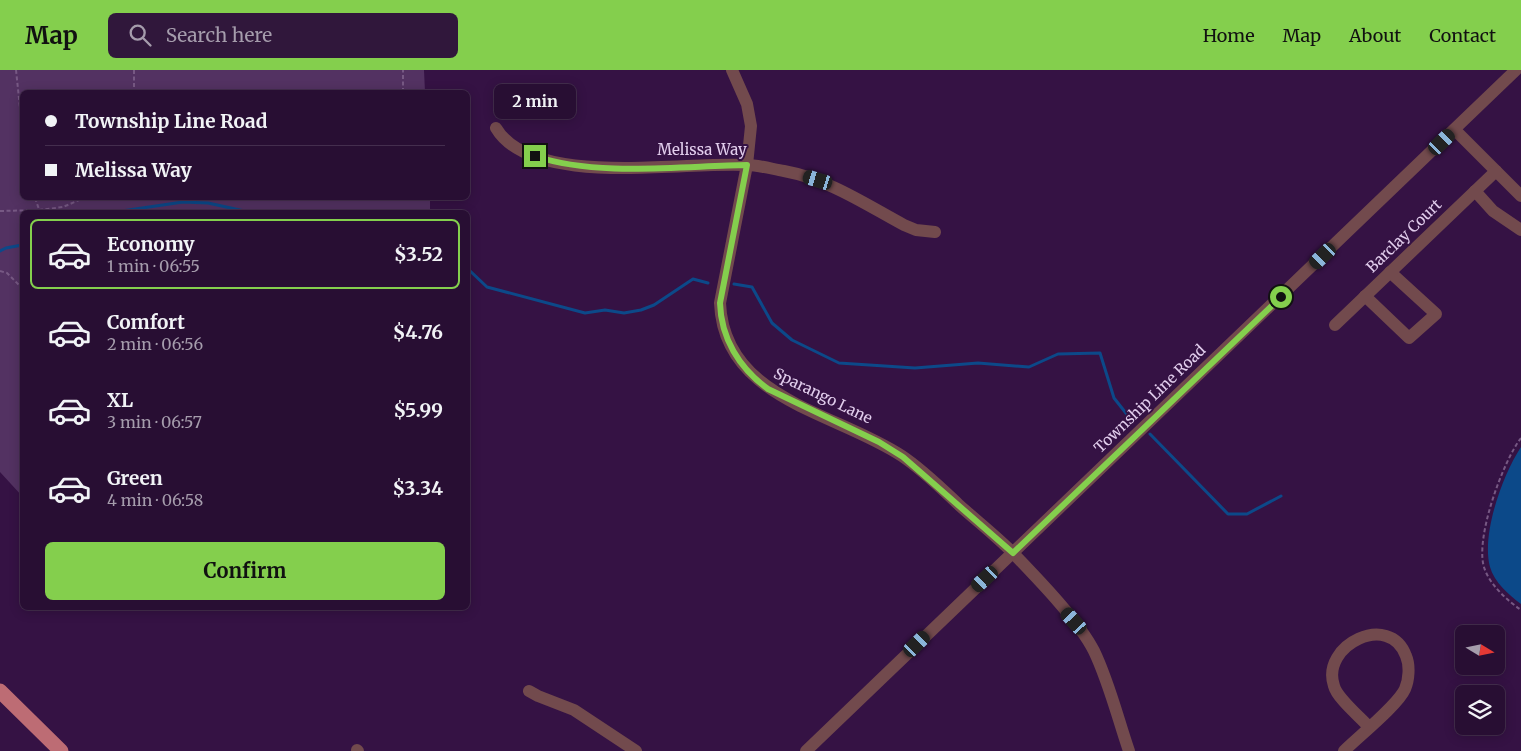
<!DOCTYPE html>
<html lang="en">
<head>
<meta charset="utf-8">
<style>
	:root { --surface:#280e33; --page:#30173b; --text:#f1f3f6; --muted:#a59cac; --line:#442e4e; --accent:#84cf4d }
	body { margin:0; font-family:Merriweather,serif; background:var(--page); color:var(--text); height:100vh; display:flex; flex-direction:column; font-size:19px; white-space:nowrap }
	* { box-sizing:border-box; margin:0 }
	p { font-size:16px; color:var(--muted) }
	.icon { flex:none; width:28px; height:28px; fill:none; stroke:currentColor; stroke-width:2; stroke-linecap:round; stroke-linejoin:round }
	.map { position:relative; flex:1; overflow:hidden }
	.side { position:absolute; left:20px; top:140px; width:450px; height:400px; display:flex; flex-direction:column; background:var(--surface); border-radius:8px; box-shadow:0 2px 12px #0003,0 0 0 1px var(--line) }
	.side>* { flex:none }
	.guide { position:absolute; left:20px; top:20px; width:450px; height:110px; border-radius:8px; box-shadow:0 2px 12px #0003,0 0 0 1px var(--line); display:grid; align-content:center; height:110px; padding:0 25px; background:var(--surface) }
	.needle { width:32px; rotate:100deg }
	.buttons { position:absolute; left:1455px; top:555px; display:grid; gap:10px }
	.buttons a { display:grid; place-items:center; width:50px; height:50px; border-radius:8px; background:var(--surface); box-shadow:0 2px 12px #0003,0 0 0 1px var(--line); font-size:25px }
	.end { position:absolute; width:22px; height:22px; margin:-11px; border:6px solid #84cf4d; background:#111; box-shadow:0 0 0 2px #111 }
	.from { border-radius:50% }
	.bubble { position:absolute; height:35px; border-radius:8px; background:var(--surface); box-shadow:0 2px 12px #0003,0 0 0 1px var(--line); font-size:16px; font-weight:700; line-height:35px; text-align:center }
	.car { position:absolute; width:15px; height:30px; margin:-15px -8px; border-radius:6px; box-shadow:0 0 4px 1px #0007; background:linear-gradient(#222 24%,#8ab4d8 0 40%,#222 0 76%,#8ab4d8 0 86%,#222 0) }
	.guide b { display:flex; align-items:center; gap:18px; height:48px; font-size:19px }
	.guide b+b { border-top:1px solid var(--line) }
	.guide i { width:12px; height:12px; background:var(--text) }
	ul { padding:9px 0 0; list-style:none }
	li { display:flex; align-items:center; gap:15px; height:70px; margin:0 10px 8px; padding:0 15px; border:2px solid transparent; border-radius:8px }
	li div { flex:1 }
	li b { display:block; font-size:19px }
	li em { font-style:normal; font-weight:700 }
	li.on { border-color:var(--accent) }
	li>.icon { width:45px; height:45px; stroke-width:1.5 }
	.cta { display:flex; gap:10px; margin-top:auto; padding:10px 25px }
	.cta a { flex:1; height:58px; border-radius:8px; background:var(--accent); color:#111; font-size:20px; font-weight:700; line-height:58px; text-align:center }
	header { display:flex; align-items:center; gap:30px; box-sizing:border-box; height:70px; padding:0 25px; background:var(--accent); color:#111 }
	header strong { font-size:24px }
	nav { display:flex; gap:28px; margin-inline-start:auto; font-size:18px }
	.search { width:350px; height:45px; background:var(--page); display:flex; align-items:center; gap:12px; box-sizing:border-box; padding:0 18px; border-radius:8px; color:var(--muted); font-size:19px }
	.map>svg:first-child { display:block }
	.green { fill:#533262 }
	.water { fill:#0c4989 }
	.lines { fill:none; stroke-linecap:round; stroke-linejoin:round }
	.stream { stroke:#0c4989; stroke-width:3 }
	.path { stroke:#775984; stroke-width:2; stroke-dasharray:4 2.5; stroke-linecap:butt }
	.minor { stroke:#724a4d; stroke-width:12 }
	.major { stroke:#bd6c74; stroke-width:15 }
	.route { stroke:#84cf4d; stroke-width:6 }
	.labels { text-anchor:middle; stroke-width:4; stroke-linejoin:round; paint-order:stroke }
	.street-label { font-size:15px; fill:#e2ceed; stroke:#351244 }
</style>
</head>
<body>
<header>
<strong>Map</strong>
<div class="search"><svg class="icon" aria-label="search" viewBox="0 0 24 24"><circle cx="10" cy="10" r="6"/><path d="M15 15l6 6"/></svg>Search here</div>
<nav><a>Home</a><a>Map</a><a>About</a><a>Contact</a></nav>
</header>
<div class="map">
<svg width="1521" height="681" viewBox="0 0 1521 681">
	<rect width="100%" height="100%" fill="#351244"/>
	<!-- green -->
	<path class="green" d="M 0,0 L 424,0 L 425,22 L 22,22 L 22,128 L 430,128 L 430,142 L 22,142 L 22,426 L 0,402 Z"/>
	<!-- water -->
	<path class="water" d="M 1521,377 L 1521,534 C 1509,525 1494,512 1490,497 C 1481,464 1503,404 1521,377 Z"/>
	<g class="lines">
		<!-- stream -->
		<g class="stream">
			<path d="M 115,142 L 183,132 L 208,133 L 249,142"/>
			<path d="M 0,181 L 6,178 L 22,175"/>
			<path d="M 468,199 L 487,217 L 585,243 L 605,240 L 624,243 L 641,240 L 654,235 L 693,209 L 708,213"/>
			<path d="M 734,214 L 752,217 L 772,253 L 792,270 L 839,293 L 915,298 L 978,293 L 1029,297 L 1058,284 L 1100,283 L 1114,328 L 1129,347"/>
			<path d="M 1150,364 L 1228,444 L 1247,444 L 1281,426"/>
		</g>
		<!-- path -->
		<g class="path">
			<path d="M 16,0 L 22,57"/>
			<path d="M 134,0 L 134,22"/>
			<path d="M 403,22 L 403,0"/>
			<path d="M 35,128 L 40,142"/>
			<path d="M 0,141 L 39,140 L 63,137 L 84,128"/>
			<path d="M 0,201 L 7,203 L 22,218"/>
			<path d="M 22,315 L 22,316"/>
			<path d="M 1521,368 C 1503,391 1473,472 1485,500 C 1491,516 1508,531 1521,540"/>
		</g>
		<!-- minor -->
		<g class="minor">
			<path d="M 732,0 L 747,34 L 751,56 L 747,95 L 720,233 C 724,330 836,342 902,386 C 923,400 941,418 959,435 C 977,451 996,466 1013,483 C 1037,508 1079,551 1094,581 C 1109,612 1118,649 1129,681"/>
			<path d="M 496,58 C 532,119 685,91 746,95 C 759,95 772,99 784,101 C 828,109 865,134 904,155 L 916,160 L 935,162"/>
			<path d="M 1455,60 L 1521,126"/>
			<path d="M 1475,121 L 1493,141 L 1521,160"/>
			<path d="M 1365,226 L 1409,268 L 1436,244 L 1390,202"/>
			<path d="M 1335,255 L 1496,101"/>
			<path d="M 529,621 L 538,626 L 574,640 L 636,681"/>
			<path d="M 357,680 L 358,681"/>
			<path d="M 806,681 L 1516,0"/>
			<path d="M 1344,681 C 1358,667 1398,635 1405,619 C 1409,610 1410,595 1406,586 C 1390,541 1320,575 1334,616 C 1337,628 1360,647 1368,656"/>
		</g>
		<!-- major -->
		<path class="major" d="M 0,621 L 61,681"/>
	</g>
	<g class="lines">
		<!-- route -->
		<path class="route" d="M 535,86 C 596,107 682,96 747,95 L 720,233 C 721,268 739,298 768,319 L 879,372 L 903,387 L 1013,483 L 1281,227"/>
	</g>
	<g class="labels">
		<!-- street labels -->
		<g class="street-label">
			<text x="702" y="85">Melissa Way</text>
			<text transform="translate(1404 166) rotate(-44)" y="5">Barclay Court</text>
			<text transform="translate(823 326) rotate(26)" y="5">Sparango Lane</text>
			<text transform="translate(1150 329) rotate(-44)" y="5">Township Line Road</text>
		</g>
	</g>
</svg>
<div class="buttons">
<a><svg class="needle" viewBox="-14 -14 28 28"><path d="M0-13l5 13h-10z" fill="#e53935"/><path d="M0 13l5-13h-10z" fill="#a59cac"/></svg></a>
<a><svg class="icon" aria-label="layers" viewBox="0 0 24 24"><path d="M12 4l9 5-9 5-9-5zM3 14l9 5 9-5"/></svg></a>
</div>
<i class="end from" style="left:1281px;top:227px"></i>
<i class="end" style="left:535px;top:86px"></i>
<div class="bubble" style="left:494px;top:14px;width:82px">2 min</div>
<i class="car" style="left:1442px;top:72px;rotate:46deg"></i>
<i class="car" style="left:818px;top:110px;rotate:287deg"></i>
<i class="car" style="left:1323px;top:186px;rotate:226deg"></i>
<i class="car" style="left:985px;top:509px;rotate:227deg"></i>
<i class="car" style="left:1074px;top:551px;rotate:318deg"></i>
<i class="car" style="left:917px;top:574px;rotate:46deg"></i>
<div class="guide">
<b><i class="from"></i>Township Line Road</b>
<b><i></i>Melissa Way</b>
</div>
<section class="side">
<ul>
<li class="on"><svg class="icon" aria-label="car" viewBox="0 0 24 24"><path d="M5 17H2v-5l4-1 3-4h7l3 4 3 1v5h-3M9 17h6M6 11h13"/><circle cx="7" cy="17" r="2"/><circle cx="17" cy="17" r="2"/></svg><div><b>Economy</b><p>1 min · 06:55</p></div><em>$3.52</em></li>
<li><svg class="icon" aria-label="car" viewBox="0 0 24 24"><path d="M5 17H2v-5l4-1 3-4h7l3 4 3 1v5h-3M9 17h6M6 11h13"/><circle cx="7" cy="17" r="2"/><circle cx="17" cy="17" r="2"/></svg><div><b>Comfort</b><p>2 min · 06:56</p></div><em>$4.76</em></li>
<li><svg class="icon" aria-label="car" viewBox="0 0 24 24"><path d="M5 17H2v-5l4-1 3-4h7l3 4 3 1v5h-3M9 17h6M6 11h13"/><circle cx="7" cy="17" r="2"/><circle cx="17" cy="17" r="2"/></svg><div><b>XL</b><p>3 min · 06:57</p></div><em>$5.99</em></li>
<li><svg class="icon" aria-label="car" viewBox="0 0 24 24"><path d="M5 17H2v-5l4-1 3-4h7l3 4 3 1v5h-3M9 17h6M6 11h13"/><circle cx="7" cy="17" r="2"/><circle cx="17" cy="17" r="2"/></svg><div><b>Green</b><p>4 min · 06:58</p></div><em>$3.34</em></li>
</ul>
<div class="cta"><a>Confirm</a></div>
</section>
</div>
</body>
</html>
